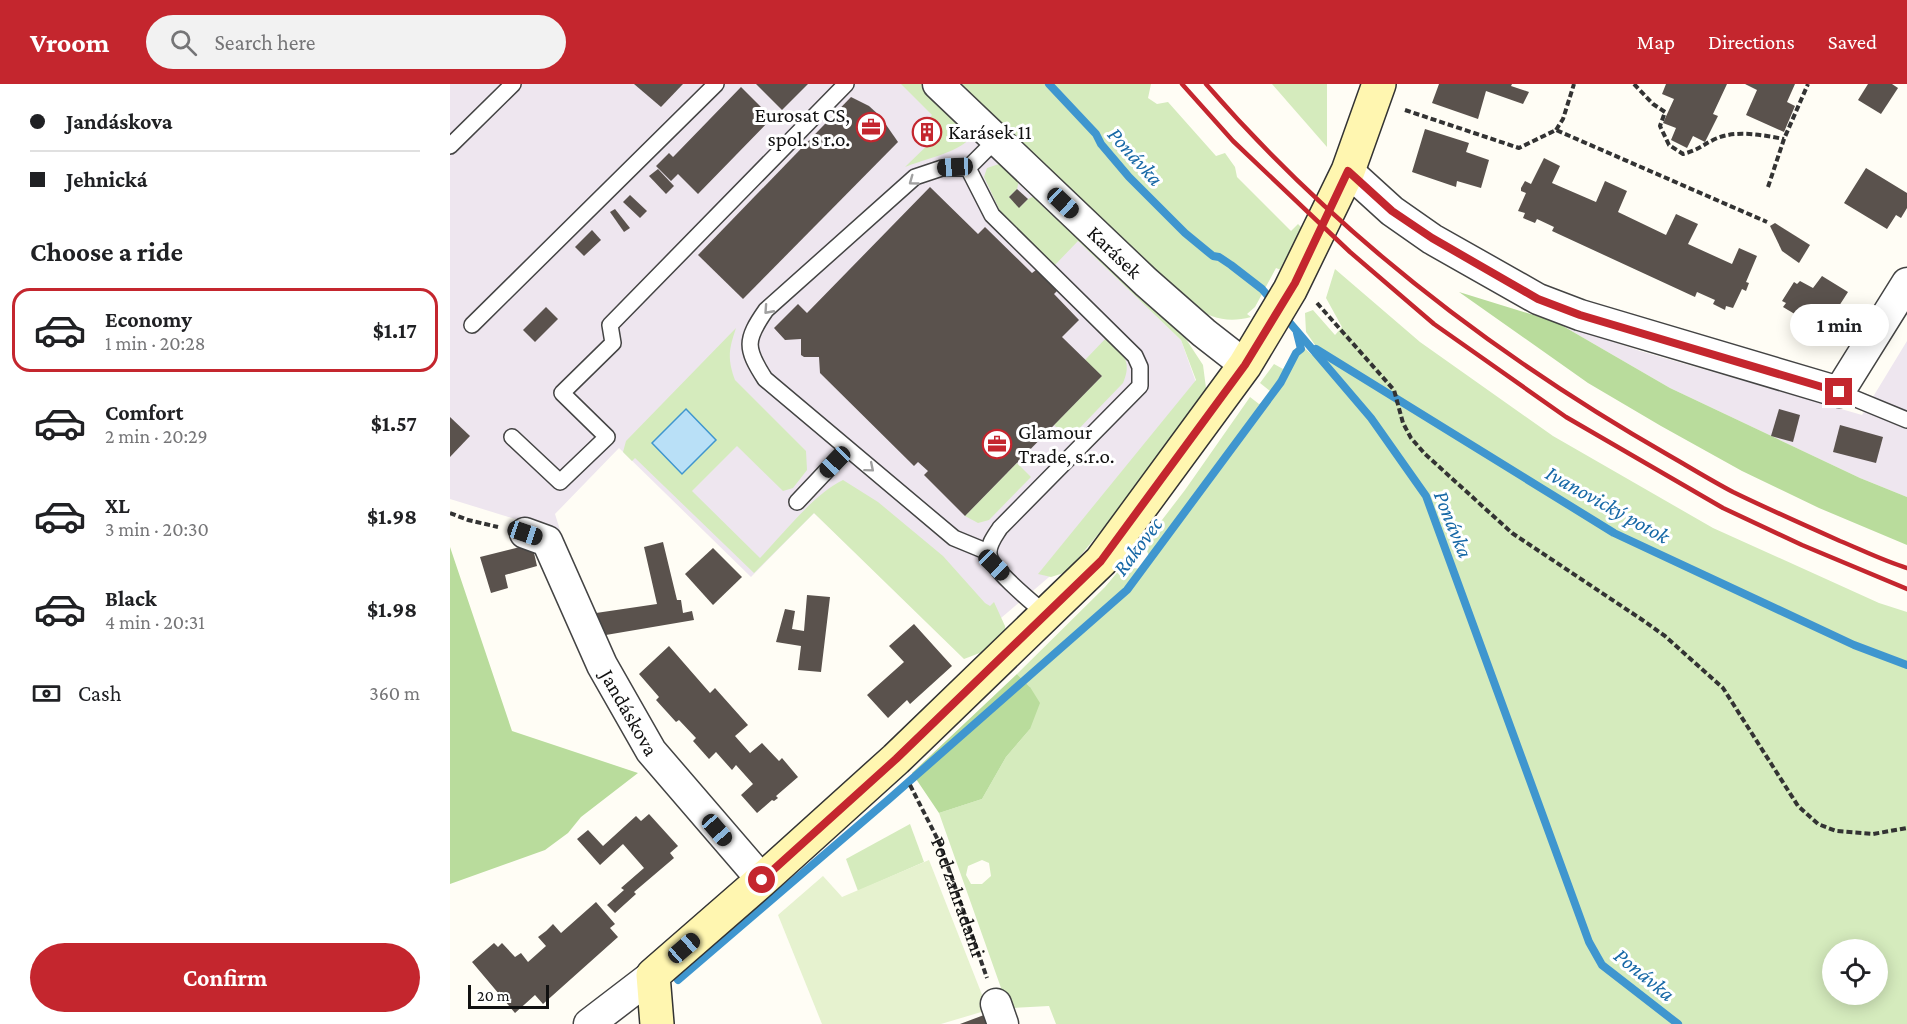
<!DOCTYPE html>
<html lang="en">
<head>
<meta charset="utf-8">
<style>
	:root { --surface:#fff; --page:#f2f2f2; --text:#202124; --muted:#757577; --line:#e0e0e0; --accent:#c4262e }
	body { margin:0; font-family:"Crimson Pro",serif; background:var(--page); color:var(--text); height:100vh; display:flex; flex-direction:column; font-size:22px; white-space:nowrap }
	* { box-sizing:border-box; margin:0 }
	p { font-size:20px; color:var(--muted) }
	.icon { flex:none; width:33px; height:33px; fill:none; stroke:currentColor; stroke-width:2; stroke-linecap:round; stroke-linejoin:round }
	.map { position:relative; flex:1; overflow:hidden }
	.drawer { display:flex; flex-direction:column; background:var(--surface); width:450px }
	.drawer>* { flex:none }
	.guide { display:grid; align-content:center; height:132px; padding:0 30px; background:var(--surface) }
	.fabs { position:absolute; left:1372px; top:855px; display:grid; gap:12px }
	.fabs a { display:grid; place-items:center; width:66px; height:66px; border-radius:50%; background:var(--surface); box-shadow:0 3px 15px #0003; font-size:30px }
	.scale { position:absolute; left:18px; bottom:15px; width:81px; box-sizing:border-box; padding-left:6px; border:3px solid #111; border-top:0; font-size:16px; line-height:21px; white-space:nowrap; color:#111; -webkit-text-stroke:4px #fff; paint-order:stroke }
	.end { position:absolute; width:27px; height:27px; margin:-14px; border:8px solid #c4262e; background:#fff; box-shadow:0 0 0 3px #fff }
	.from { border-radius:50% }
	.bubble { position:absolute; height:42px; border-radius:21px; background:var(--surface); box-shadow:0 3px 15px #0003; font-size:20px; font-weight:700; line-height:42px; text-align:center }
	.car { position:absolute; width:18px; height:36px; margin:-18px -9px; border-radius:8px; box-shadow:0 0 4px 2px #0007; background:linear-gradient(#222 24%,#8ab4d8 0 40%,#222 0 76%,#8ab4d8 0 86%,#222 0) }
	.guide b { display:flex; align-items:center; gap:21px; height:57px; font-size:22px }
	.guide b+b { border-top:2px solid var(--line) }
	.guide i { width:15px; height:15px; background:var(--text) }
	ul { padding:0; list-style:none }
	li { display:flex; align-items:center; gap:18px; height:84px; margin:0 12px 9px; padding:0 18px; border:3px solid transparent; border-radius:18px }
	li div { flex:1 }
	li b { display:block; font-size:22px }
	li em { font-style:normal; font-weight:700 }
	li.active { border-color:var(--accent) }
	li>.icon { width:54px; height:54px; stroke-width:1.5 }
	h2 { padding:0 30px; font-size:27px; line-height:72px }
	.pay { display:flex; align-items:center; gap:15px; height:66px; padding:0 30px; font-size:22px }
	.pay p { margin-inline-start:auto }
	.cta { display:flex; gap:12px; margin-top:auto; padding:12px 30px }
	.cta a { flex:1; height:69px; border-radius:36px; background:var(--accent); color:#fff; font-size:24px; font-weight:700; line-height:69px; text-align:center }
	header { display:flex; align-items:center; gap:36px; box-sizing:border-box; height:84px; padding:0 30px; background:var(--accent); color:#fff }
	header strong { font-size:28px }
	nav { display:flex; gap:33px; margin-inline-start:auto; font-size:21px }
	.search { width:420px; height:54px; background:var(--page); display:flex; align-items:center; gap:15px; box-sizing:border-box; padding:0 21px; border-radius:33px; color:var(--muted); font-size:22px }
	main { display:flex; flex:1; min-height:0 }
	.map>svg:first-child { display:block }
	.industrial { fill:#eee6ef }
	.green { fill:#d5ebbd; fill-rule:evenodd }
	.forest { fill:#b9dc9c }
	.pitch { fill:#e6f2cf }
	.water { fill:#b9e0f7; stroke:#3f96cf; stroke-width:1.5 }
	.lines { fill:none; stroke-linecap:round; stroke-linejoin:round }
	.stream { stroke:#3f96cf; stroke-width:8 }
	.building { fill:#5a524d }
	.lane-casing { stroke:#444; stroke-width:18 }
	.street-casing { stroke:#444; stroke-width:33 }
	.secondary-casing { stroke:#333; stroke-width:36 }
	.path { stroke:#333; stroke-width:4; stroke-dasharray:6 3; stroke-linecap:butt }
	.lane { stroke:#fff; stroke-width:15 }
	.street { stroke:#fff; stroke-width:30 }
	.secondary { stroke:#fff6b0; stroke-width:33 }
	.rail { stroke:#c4262e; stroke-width:4.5 }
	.oneway { stroke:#a0a0a0 }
	.route { stroke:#c4262e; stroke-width:8 }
	.labels { text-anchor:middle; stroke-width:6; stroke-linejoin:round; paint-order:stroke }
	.poi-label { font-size:21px; fill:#111; stroke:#fff; text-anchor:start }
	.street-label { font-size:21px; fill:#111; stroke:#fff }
	.water-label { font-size:22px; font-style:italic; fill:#1768a6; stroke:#fff }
</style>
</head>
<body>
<header>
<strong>Vroom</strong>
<div class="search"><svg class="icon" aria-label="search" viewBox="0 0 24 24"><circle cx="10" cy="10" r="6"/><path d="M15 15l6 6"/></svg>Search here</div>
<nav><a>Map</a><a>Directions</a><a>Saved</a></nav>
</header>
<main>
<section class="drawer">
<div class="guide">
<b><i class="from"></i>Jandáskova</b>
<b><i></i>Jehnická</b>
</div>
<h2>Choose a ride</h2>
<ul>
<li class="active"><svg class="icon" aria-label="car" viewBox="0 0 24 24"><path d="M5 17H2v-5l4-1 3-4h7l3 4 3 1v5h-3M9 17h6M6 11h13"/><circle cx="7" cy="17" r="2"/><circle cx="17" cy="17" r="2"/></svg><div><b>Economy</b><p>1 min · 20:28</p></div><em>$1.17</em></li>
<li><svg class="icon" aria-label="car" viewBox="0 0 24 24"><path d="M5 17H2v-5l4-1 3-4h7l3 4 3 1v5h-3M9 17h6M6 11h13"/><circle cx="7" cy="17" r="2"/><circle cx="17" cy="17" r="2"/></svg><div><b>Comfort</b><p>2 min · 20:29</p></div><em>$1.57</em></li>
<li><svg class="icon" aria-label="car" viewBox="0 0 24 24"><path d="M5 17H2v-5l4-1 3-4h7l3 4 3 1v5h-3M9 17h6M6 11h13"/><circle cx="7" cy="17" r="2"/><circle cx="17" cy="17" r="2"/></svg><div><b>XL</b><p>3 min · 20:30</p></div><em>$1.98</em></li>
<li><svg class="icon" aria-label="car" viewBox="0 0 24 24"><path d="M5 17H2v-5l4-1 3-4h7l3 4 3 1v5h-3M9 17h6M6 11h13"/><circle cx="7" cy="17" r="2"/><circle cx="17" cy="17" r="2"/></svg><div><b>Black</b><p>4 min · 20:31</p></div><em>$1.98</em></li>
</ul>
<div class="pay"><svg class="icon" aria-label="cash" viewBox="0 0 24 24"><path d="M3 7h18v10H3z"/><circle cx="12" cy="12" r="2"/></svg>Cash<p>360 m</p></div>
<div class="cta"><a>Confirm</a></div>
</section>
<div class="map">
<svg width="1457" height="940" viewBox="0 0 1457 940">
	<rect width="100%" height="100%" fill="#fffdf5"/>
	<!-- industrial -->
	<g class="industrial">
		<path d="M 0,0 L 465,0 L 731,256 L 748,304 L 619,476 L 551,534 L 512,571 L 364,429 L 301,493 L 169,364 L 105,430 L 111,449 L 0,415 Z"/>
		<path d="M 1106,238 L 1190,267 L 1412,331 L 1457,257 L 1457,413 L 1410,394 L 1220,304 Z"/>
	</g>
	<!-- green -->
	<g class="green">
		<path d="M 451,0 L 476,0 L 517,47 L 518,56 C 508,68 472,76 455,83 L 490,49 L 478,36 L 482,31 Z"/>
		<path d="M 511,0 L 701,0 L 698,14 L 707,20 L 718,18 L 766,72 L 775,69 L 785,83 L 787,93 L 841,147 L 848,140 L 853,145 L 831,186 L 826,184 L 805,223 L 797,230 L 801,233 C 762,244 739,220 711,197 Z"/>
		<path d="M 822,0 L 877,0 L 877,63 Z"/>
		<path d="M 549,80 L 557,84 L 569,96 L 567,105 L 559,113 L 570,123 L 578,115 L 587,111 L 734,252 L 753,281 L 756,304 L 746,325 L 714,370 L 617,488 L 601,493 L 588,490 L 746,296 L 731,256 L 628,157 L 604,182 L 551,129 L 534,93 L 537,84 Z"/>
		<path d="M 885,185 L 970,258 L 1103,352 L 1263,444 L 1429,519 L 1457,528 L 1457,940 L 606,940 L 599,922 L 563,924 L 556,918 L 489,729 L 532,715 L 556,673 L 580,645 L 580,603 L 567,590 L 655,503 L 676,478 L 682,484 L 697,485 L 702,478 L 697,467 L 692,462 L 735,406 L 800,313 L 809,320 L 817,316 L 820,307 L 810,299 L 824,280 L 833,285 L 849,259 L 862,271 L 865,261 L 856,248 L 855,229 L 863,226 L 885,251 L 892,243 L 876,214 ZM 532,776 L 539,779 L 541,792 L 532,800 L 521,800 L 516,791 L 518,782 ZM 1383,866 L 1428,866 L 1428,910 L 1383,910 Z"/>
		<path d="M 286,244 C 279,265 277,274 285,296 L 356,367 L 357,386 L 343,404 L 333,407 L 287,362 L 242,407 L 310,474 C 333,450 364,410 393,396 L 428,418 L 493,472 L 535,519 L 540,522 L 544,518 L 555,542 L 556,551 L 540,565 L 514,575 L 364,429 L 304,489 L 185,374 L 182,377 L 173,368 L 176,357 Z"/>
		<path d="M 658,252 C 672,269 683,277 673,299 L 619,355 L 604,341 L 652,292 L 635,276 Z"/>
		<path d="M 567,379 L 581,393 L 539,436 L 528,439 L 515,432 Z"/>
		<path d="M 460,740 L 474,778 L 408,807 L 396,775 Z"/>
	</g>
	<!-- forest -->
	<g class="forest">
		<path d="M 1009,208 L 1106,238 L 1220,304 L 1410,394 L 1457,413 L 1457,461 L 1369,424 L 1292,387 L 1211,342 L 1138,299 Z"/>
		<path d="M 0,463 L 62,647 L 188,689 L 131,733 L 118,749 L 95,766 L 0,800 Z"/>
		<path d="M 567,590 L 580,603 L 590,619 L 580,645 L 556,673 L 532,715 L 489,729 L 462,689 Z"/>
	</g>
	<!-- pitch -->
	<path class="pitch" d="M 479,776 L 538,926 L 491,940 L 372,940 L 328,831 L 373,792 L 392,813 Z"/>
	<!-- water -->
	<path class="water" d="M 236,325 L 266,356 L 232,390 L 202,359 Z"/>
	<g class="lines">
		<!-- stream -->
		<g class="stream">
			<path d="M 599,0 L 646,50 L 651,60 L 679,93 L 735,149 L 763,172 L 769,173 L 781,181 L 812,205 L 824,219"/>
			<path d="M 834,232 L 921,334 L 976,412 L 1139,858 L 1152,881 L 1228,940"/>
			<path d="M 866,265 L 1164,449 L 1404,561 L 1457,581"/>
			<path d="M 228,896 L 438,716 L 677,506 L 831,298 L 846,269 L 851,265 L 847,249"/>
		</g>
	</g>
	<!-- building -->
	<g class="building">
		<path d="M 184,0 L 233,0 L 211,23 Z"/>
		<path d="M 306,0 L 358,0 L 332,26 Z"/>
		<path d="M 989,0 L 1062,0 L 1061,2 L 1079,8 L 1073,20 L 1036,7 L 1028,35 L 982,19 Z"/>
		<path d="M 1216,0 L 1277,0 L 1263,30 L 1268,32 L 1255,58 L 1243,52 L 1237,64 L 1221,56 L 1226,44 L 1213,39 L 1224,15 L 1212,10 Z"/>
		<path d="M 1295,0 L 1345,0 L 1337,18 L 1345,22 L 1334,48 L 1296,31 L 1307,6 Z"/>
		<path d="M 1418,0 L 1442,0 L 1448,4 L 1431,30 L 1408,16 Z"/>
		<path d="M 291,3 L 322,34 L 248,110 L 228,90 L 221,97 L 206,82 L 219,69 L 223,73 L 226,70 Z"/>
		<path d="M 401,13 L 419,22 L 430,32 L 448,58 L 293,215 L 248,171 Z"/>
		<path d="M 479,39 L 486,46 L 474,58 L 467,50 Z"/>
		<path d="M 975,45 L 1019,59 L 1016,68 L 1039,76 L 1031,104 L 1007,97 L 1006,103 L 962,88 Z"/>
		<path d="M 1094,74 L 1110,82 L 1102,99 L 1146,118 L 1155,97 L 1177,107 L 1168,128 L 1216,151 L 1226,130 L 1248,140 L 1238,160 L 1282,180 L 1289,164 L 1307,172 L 1296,198 L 1299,199 L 1296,207 L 1292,205 L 1283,224 L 1276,222 L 1275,226 L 1263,220 L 1265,216 L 1247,208 L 1245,213 L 1102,147 L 1104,143 L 1087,135 L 1085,139 L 1073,134 L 1075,129 L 1068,127 L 1076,109 L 1071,107 L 1071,104 L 1075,97 L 1081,100 Z"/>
		<path d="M 1416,84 L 1457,109 L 1457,124 L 1451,134 L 1446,131 L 1437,145 L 1394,119 Z"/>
		<path d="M 208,85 L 224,102 L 216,110 L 199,92 Z"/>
		<path d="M 480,103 L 528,150 L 535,143 L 582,189 L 586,186 L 607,207 L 604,210 L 629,236 L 612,253 L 652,292 L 515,432 L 474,391 L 478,387 L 468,378 L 464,382 L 370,289 L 369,273 L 354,273 L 351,271 L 351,255 L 335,256 L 324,244 L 348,220 L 357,229 Z"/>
		<path d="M 567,105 L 578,115 L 569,124 L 559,113 Z"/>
		<path d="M 180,111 L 197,127 L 190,134 L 173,118 Z"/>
		<path d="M 165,125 L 180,144 L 174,148 L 160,128 Z"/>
		<path d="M 1325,139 L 1360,161 L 1349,179 L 1332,167 L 1320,142 Z"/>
		<path d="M 142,146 L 151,156 L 134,172 L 125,163 Z"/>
		<path d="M 1372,192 L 1398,208 L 1373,247 L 1333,223 L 1336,219 L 1332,217 L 1344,198 L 1347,200 L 1350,197 L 1363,204 Z"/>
		<path d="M 96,223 L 108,235 L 85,258 L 73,246 Z"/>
		<path d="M 1329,325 L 1350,331 L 1343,358 L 1321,352 Z"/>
		<path d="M 0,333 L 20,352 L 0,373 Z"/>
		<path d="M 1390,341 L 1433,353 L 1426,379 L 1383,368 Z"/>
		<path d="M 213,458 L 227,516 L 231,516 L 233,529 L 242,527 L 244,536 L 150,552 L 146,529 L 207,520 L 194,463 Z"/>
		<path d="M 82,460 L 87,482 L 55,491 L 58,504 L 41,509 L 30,473 Z"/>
		<path d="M 263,464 L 292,493 L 263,521 L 235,490 Z"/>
		<path d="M 357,511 L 380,513 L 371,588 L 348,586 L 351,562 L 326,558 L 335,525 L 345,527 L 342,545 L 354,547 Z"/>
		<path d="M 464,540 L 502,582 L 460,620 L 457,616 L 438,634 L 417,611 L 454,578 L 439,562 Z"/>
		<path d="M 219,562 L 260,609 L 265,604 L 298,641 L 285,652 L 300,669 L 312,659 L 329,677 L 332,674 L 348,693 L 326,712 L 328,714 L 324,717 L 322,716 L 307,729 L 291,711 L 303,700 L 286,681 L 282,686 L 266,668 L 259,675 L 243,657 L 246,654 L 229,636 L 226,638 L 206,616 L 209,613 L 189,590 Z"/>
		<path d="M 199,730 L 228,762 L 220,769 L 224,774 L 184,808 L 186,810 L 165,829 L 157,821 L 174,806 L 171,804 L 194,784 L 173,760 L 150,781 L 127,755 L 138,746 L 153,762 L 186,732 L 191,737 Z"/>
		<path d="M 146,818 L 165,840 L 160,844 L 168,853 L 93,920 L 85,911 L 65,929 L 22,878 L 44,859 L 48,863 L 52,859 L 65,873 L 71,869 L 78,878 L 96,862 L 88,853 L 96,847 L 103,840 L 111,849 Z"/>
		<path d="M 534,931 L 538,940 L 510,940 Z"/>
	</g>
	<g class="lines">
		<!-- lane casing -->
		<g class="lane-casing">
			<g id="lane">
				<path d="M 0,62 L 63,0"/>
				<path d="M 518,84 L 492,84 L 465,93 L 316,226 C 295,256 295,264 315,295 L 504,454 L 538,468"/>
				<path d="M 518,84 L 542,131 L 685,272 L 690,283 L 690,302 L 550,444 C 545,452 538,460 539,470 C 540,484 584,520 597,531"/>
				<path d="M 518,84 L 546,56"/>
				<path d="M 22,241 L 266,0"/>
				<path d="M 1389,308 L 1457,336"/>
				<path d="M 62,353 L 110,398 L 157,353 L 112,309 L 163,259 L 160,241 L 396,0"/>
				<path d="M 347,418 L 397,365"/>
			</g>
		</g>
		<!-- street casing -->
		<g class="street-casing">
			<g id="street">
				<path id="s2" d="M 488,0 L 696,198 L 754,249 L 795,281"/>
				<path d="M 898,87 L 942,127 L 982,155 L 1088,215 L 1130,231 L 1389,308 L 1457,199"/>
				<path id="s3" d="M 75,449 L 97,457 L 152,581 L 201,667 L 312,796"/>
				<path d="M 546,920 L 553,940"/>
				<path d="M 139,940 L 203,891"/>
			</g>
		</g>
		<!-- secondary casing -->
		<g class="secondary-casing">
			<path id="secondary" d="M 207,940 L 203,891 L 312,796 L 446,675 L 651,477 L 795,281 L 840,206 L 898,87 L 929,0"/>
		</g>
		<!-- path -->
		<g class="path">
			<path d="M 1184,0 L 1203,20 L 1215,28 L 1210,42 L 1219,61 L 1233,70 C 1248,66 1251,62 1263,56 C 1285,45 1311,51 1334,55"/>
			<path d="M 955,26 L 1069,64 L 1106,46 L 1317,138"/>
			<path d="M 1106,46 L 1113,35 L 1124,0"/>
			<path d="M 1318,103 L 1334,55 L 1358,0"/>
			<path d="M 867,219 L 944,306 L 953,339 L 961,354 L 975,370 L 1062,449 L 1191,535 L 1215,552 L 1273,604 L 1348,722 L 1368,740 L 1386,747 L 1423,750 L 1457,744"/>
			<path d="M 0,429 L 18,436 L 48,443"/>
			<path id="s1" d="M 460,701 L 490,760 L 537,894"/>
		</g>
		<!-- lane -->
		<use href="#lane" class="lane"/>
		<!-- street -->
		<use href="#street" class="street"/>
		<!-- secondary -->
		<use href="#secondary" class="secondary"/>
		<!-- rail -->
		<g class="rail">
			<path d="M 732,0 L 783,57 L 900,168 L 984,240 L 1116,333 L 1273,424 L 1352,461 L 1457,505"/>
			<path d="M 756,0 C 887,151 1047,273 1220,372 C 1241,384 1262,397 1283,408 C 1318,425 1354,441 1390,457 C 1412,466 1434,477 1457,484"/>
		</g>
	</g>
	<!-- one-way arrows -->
	<defs><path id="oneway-chevron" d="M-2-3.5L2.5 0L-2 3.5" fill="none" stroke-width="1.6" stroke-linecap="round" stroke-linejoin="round" transform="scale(1.5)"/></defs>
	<g class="oneway">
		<use href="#oneway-chevron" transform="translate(463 97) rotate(144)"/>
		<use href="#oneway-chevron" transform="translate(318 226) rotate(132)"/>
		<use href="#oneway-chevron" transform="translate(420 384) rotate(40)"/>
	</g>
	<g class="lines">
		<!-- route -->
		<path class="route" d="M 312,796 L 446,675 L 651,477 L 795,281 L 845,199 L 898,87 L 942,127 L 982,154 L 1088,215 L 1130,231 L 1389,308"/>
	</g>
	<!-- icons -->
	<defs>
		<g id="office-ring" transform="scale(1.5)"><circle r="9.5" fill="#fff" stroke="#c4262e" stroke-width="1.5"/><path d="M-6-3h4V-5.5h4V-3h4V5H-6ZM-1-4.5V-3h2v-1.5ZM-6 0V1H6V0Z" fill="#c4262e"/></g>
		<g id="building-ring" transform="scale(1.5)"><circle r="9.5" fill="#fff" stroke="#c4262e" stroke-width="1.5"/><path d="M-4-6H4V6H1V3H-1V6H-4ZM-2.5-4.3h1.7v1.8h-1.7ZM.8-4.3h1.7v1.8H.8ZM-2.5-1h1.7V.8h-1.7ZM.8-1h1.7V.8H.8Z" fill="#c4262e"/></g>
	</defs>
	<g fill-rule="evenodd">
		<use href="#office-ring" x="421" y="43"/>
		<use href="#building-ring" x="477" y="48"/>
		<use href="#office-ring" x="547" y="360"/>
	</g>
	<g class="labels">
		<!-- poi labels -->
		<g class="poi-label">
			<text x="400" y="38" text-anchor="end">Eurosat CS,<tspan x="400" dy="24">spol. s r.o.</tspan></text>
			<text x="498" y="55">Karásek 11</text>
			<text x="568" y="355">Glamour<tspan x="568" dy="24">Trade, s.r.o.</tspan></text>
		</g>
		<!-- street labels -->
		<g class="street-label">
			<text dy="7" stroke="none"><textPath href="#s2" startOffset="244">Karásek</textPath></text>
			<text dy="7" stroke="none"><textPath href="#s3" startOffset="214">Jandáskova</textPath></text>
			<text dy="7" stroke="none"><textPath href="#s1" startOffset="122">Pod zahradami</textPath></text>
		</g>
		<!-- water labels -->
		<g class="water-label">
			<text transform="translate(686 72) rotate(48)" y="8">Ponávka</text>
			<text transform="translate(1158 420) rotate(29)" y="8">Ivanovický potok</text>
			<text transform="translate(1004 440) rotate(68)" y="8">Ponávka</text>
			<text transform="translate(687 462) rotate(-53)" y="8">Rakovec</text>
			<text transform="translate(1195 890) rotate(39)" y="8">Ponávka</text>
		</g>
	</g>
</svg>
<div class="fabs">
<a><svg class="icon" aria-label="locate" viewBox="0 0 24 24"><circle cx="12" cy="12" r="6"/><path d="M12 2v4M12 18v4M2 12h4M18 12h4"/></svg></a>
</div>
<div class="scale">20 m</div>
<i class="end from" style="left:312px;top:796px"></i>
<i class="end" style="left:1389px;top:308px"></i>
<div class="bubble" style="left:1340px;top:220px;width:99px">1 min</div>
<i class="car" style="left:505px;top:83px;rotate:267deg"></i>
<i class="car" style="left:613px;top:119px;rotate:133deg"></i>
<i class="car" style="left:385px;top:378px;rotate:224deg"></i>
<i class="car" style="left:75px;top:449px;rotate:109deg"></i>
<i class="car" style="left:544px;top:481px;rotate:134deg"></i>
<i class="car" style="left:267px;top:746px;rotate:139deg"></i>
<i class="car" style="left:234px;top:864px;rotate:49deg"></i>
</div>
</main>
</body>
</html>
